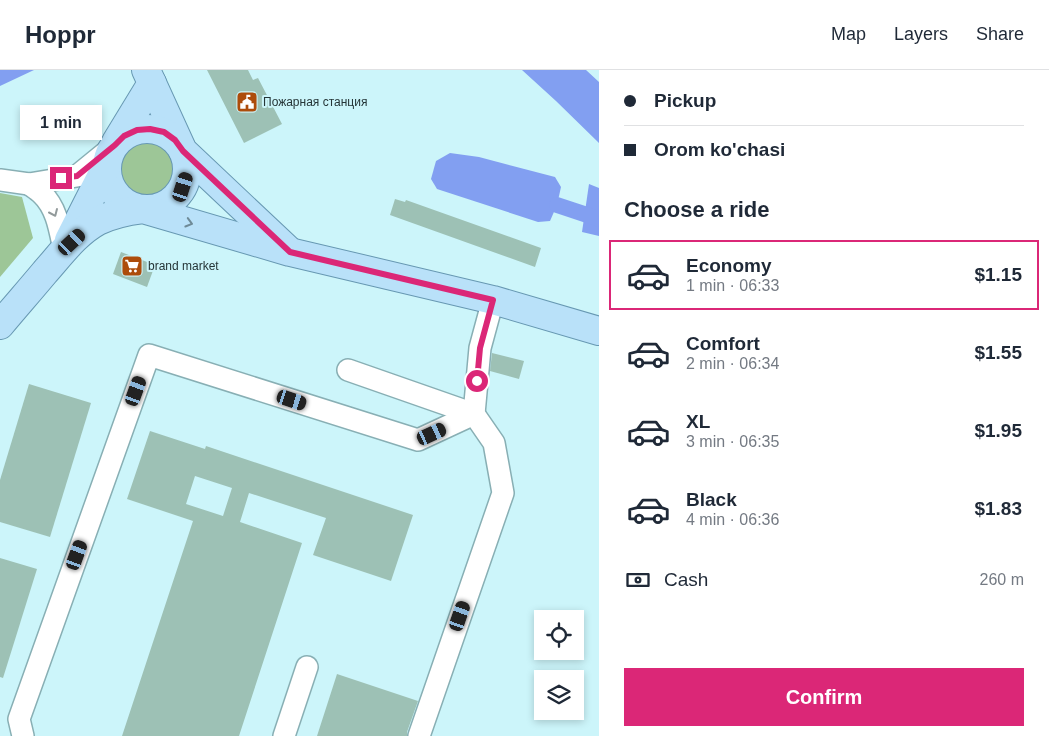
<!DOCTYPE html>
<html lang="en">
<head>
<meta charset="utf-8">
<style>
	:root { --surface:#fff; --page:#f2f2f3; --text:#1f2937; --muted:#747a83; --line:#e0e1e3; --accent:#db2777 }
	body { margin:0; font-family:Helvetica,sans-serif; background:var(--page); color:var(--text); height:100vh; display:flex; flex-direction:column; font-size:19px; white-space:nowrap }
	* { box-sizing:border-box; margin:0 }
	p { font-size:16px; color:var(--muted) }
	.icon { flex:none; width:28px; height:28px; fill:none; stroke:currentColor; stroke-width:2; stroke-linecap:round; stroke-linejoin:round }
	.map { position:relative; flex:1; overflow:hidden }
	.drawer { display:flex; flex-direction:column; background:var(--surface); width:450px }
	.drawer>* { flex:none }
	.top-card { display:grid; align-content:center; height:110px; padding:0 25px; background:var(--surface) }
	.tools { position:absolute; left:534px; top:540px; display:grid; gap:10px }
	.tools a { display:grid; place-items:center; width:50px; height:50px; border-radius:0px; background:var(--surface); box-shadow:0 2px 8px #0003; font-size:25px }
	.end { position:absolute; width:22px; height:22px; margin:-11px; border:6px solid #db2777; background:#fff; box-shadow:0 0 0 2px #fff }
	.from { border-radius:50% }
	.bubble { position:absolute; height:35px; border-radius:0px; background:var(--surface); box-shadow:0 2px 8px #0003; font-size:16px; font-weight:800; line-height:35px; text-align:center }
	.car { position:absolute; width:15px; height:30px; margin:-15px -8px; border-radius:6px; box-shadow:0 0 4px 1px #0007; background:linear-gradient(#222 24%,#8ab4d8 0 40%,#222 0 76%,#8ab4d8 0 86%,#222 0) }
	.top-card b { display:flex; align-items:center; gap:18px; height:48px; font-size:19px }
	.top-card b+b { border-top:1px solid var(--line) }
	.top-card i { width:12px; height:12px; background:var(--text) }
	ul { padding:0; list-style:none }
	li { display:flex; align-items:center; gap:15px; height:70px; margin:0 10px 8px; padding:0 15px; border:2px solid transparent; border-radius:0px }
	li div { flex:1 }
	li b { display:block; font-size:19px }
	li em { font-style:normal; font-weight:800 }
	li.active { border-color:var(--accent) }
	li>.icon { width:45px; height:45px; stroke-width:1.5 }
	h2 { padding:0 25px; font-size:22px; line-height:60px }
	.pay { display:flex; align-items:center; gap:12px; height:55px; padding:0 25px; font-size:19px }
	.pay p { margin-inline-start:auto }
	.button { display:flex; gap:10px; margin-top:auto; padding:10px 25px }
	.button a { flex:1; height:58px; border-radius:0px; background:var(--accent); color:#fff; font-size:20px; font-weight:800; line-height:58px; text-align:center }
	header { display:flex; align-items:center; gap:30px; box-sizing:border-box; height:70px; padding:0 25px; background:var(--surface); border-bottom:1px solid var(--line) }
	header strong { font-size:24px }
	nav { display:flex; gap:28px; margin-inline-start:auto; font-size:18px }
	main { display:flex; flex:1; min-height:0 }
	.map>svg:first-child { display:block }
	.green { fill:#9dc697 }
	.water { fill:#829ff1 }
	.lines { fill:none; stroke-linecap:round; stroke-linejoin:round }
	.canal { stroke:#829ff1; stroke-width:16 }
	.building { fill:#9dc1b5; fill-rule:evenodd }
	.minor-casing { stroke:#88afb4; stroke-width:24 }
	.major-casing { stroke:#6798b2; stroke-width:30 }
	.minor { stroke:#fff; stroke-width:21 }
	.major { stroke:#b9e1f9; stroke-width:28 }
	.oneway { stroke:#929a9b }
	.oneway2 { stroke:#6f8b98 }
	.route { stroke:#db2777; stroke-width:6 }
	.labels { text-anchor:middle; stroke-width:4; stroke-linejoin:round; paint-order:stroke }
	.poi-label { font-size:12px; fill:#253537; stroke:#ccf5fa; text-anchor:start }
</style>
</head>
<body>
<header>
<strong>Hoppr</strong>
<nav><a>Map</a><a>Layers</a><a>Share</a></nav>
</header>
<main>
<div class="map">
<svg width="599" height="666" viewBox="0 0 599 666">
	<rect width="100%" height="100%" fill="#ccf5fa"/>
	<!-- green -->
	<g class="green">
		<circle cx="145" cy="100" r="31"/>
		<path d="M 0,123 L 22,127 L 33,168 L 0,207 Z"/>
	</g>
	<!-- water -->
	<g class="water">
		<path d="M 0,0 L 34,0 L 0,16 Z"/>
		<path d="M 522,0 L 586,0 L 599,12 L 599,73 L 556,31 Z"/>
		<path d="M 450,83 L 479,87 L 555,107 L 561,117 L 557,135 L 550,151 L 538,152 L 437,119 L 431,109 L 436,91 Z"/>
		<path d="M 589,114 L 599,118 L 599,166 L 582,162 Z"/>
	</g>
	<g class="lines">
		<!-- canal -->
		<path class="canal" d="M 557,135 L 599,149"/>
	</g>
	<!-- building -->
	<g class="building">
		<path d="M 207,0 L 248,0 L 253,10 L 258,8 L 282,54 L 244,73 Z"/>
		<path d="M 395,129 L 405,132 L 406,130 L 541,178 L 535,197 L 390,145 Z"/>
		<path d="M 121,182 L 155,195 L 147,217 L 113,204 Z"/>
		<path d="M 492,283 L 524,291 L 519,309 L 490,301 Z"/>
		<path d="M 29,314 L 91,333 L 50,467 L 0,452 L 0,410 Z"/>
		<path d="M 150,361 L 205,379 L 206,376 L 413,445 L 391,511 L 313,485 L 326,448 L 249,423 L 240,452 L 302,473 L 239,666 L 122,666 L 193,451 L 127,429 ZM 195,406 L 232,418 L 223,446 L 186,434 Z"/>
		<path d="M 0,488 L 37,499 L 3,608 L 0,607 Z"/>
		<path d="M 337,604 L 418,631 L 407,662 L 407,666 L 317,666 Z"/>
	</g>
	<g class="lines">
		<!-- minor casing -->
		<g class="minor-casing">
			<g id="minor">
				<path d="M 0,110 L 29,114 L 77,106 L 115,75"/>
				<path d="M 29,114 C 33,117 38,120 42,124 C 57,138 60,161 64,180"/>
				<path d="M 348,300 L 474,344 L 494,373 L 503,423 L 419,666"/>
				<path d="M 23,666 L 19,649 L 149,285 L 418,370 L 474,344 L 480,278 L 493,230"/>
				<path d="M 284,666 L 307,597"/>
			</g>
		</g>
		<!-- major casing -->
		<g class="major-casing">
			<g id="major">
				<path d="M 146,0 L 183,81 L 287,179"/>
				<circle cx="147" cy="99" r="40"/>
				<path d="M 116,72 L 152,13"/>
				<path d="M 69,170 L 107,95"/>
				<path d="M 0,255 C 15,237 30,220 45,202 C 61,184 76,163 98,151 C 112,144 127,141 143,139 L 290,182 L 493,230 L 599,261"/>
			</g>
		</g>
		<!-- minor -->
		<use href="#minor" class="minor"/>
		<!-- major -->
		<use href="#major" class="major"/>
	</g>
	<!-- one-way arrows -->
	<defs><path id="oneway-chevron" d="M-2-3.5L2.5 0L-2 3.5" fill="none" stroke-width="1.6" stroke-linecap="round" stroke-linejoin="round" transform="scale(1.25)"/></defs>
	<use class="oneway" href="#oneway-chevron" transform="translate(54 143) rotate(66)"/>
	<use class="oneway2" href="#oneway-chevron" transform="translate(189 153) rotate(16)"/>
	<g class="lines">
		<!-- route -->
		<path class="route" d="M 61,108 L 77,106 L 115,75 L 124,66 L 137,60 L 150,59 L 164,62 L 175,70 L 183,81 L 290,182 L 493,230 L 480,278 L 477,311"/>
	</g>
	<!-- icons -->
	<defs>
		<g id="civic-square" transform="scale(1.125)"><rect x="-9" y="-9" width="18" height="18" rx="4" fill="#ad4c0b" stroke="#ccf5fa"/><path d="M-.6-6.5H3V-4.5H.6V-3L4-1V1h2V6H-6V1h2V-1L-.6-3ZM-1.2 2.5V6h2.4V2.5Z" fill="#fff"/></g>
		<g id="supermarket-square" transform="scale(1.125)"><rect x="-9" y="-9" width="18" height="18" rx="4" fill="#ad4c0b" stroke="#ccf5fa"/><path d="M-6-5.5h2.5l.6 2H6L4.5 2H-2.5L-4.4-4H-6ZM-1.5 3.2a1.3 1.3 0 1 0 .1 0ZM3 3.2a1.3 1.3 0 1 0 .1 0Z" fill="#fff"/></g>
	</defs>
	<g fill-rule="evenodd">
		<use href="#civic-square" x="247" y="32"/>
		<use href="#supermarket-square" x="132" y="196"/>
	</g>
	<g class="labels">
		<!-- poi labels -->
		<g class="poi-label">
			<text x="263" y="36">Пожарная станция</text>
			<text x="148" y="200">brand market</text>
		</g>
	</g>
</svg>
<div class="tools">
<a><svg class="icon" aria-label="locate" viewBox="0 0 24 24"><circle cx="12" cy="12" r="6"/><path d="M12 2v4M12 18v4M2 12h4M18 12h4"/></svg></a>
<a><svg class="icon" aria-label="layers" viewBox="0 0 24 24"><path d="M12 4l9 5-9 5-9-5zM3 14l9 5 9-5"/></svg></a>
</div>
<i class="end from" style="left:477px;top:311px"></i>
<i class="end" style="left:61px;top:108px"></i>
<div class="bubble" style="left:20px;top:35px;width:82px">1 min</div>
<i class="car" style="left:183px;top:117px;rotate:18deg"></i>
<i class="car" style="left:72px;top:172px;rotate:47deg"></i>
<i class="car" style="left:136px;top:321px;rotate:20deg"></i>
<i class="car" style="left:292px;top:330px;rotate:108deg"></i>
<i class="car" style="left:432px;top:364px;rotate:65deg"></i>
<i class="car" style="left:77px;top:485px;rotate:20deg"></i>
<i class="car" style="left:460px;top:546px;rotate:19deg"></i>
</div>
<section class="drawer">
<div class="top-card">
<b><i class="from"></i>Pickup</b>
<b><i></i>Orom ko'chasi</b>
</div>
<h2>Choose a ride</h2>
<ul>
<li class="active"><svg class="icon" aria-label="car" viewBox="0 0 24 24"><path d="M5 17H2v-5l4-1 3-4h7l3 4 3 1v5h-3M9 17h6M6 11h13"/><circle cx="7" cy="17" r="2"/><circle cx="17" cy="17" r="2"/></svg><div><b>Economy</b><p>1 min · 06:33</p></div><em>$1.15</em></li>
<li><svg class="icon" aria-label="car" viewBox="0 0 24 24"><path d="M5 17H2v-5l4-1 3-4h7l3 4 3 1v5h-3M9 17h6M6 11h13"/><circle cx="7" cy="17" r="2"/><circle cx="17" cy="17" r="2"/></svg><div><b>Comfort</b><p>2 min · 06:34</p></div><em>$1.55</em></li>
<li><svg class="icon" aria-label="car" viewBox="0 0 24 24"><path d="M5 17H2v-5l4-1 3-4h7l3 4 3 1v5h-3M9 17h6M6 11h13"/><circle cx="7" cy="17" r="2"/><circle cx="17" cy="17" r="2"/></svg><div><b>XL</b><p>3 min · 06:35</p></div><em>$1.95</em></li>
<li><svg class="icon" aria-label="car" viewBox="0 0 24 24"><path d="M5 17H2v-5l4-1 3-4h7l3 4 3 1v5h-3M9 17h6M6 11h13"/><circle cx="7" cy="17" r="2"/><circle cx="17" cy="17" r="2"/></svg><div><b>Black</b><p>4 min · 06:36</p></div><em>$1.83</em></li>
</ul>
<div class="pay"><svg class="icon" aria-label="cash" viewBox="0 0 24 24"><path d="M3 7h18v10H3z"/><circle cx="12" cy="12" r="2"/></svg>Cash<p>260 m</p></div>
<div class="button"><a>Confirm</a></div>
</section>
</main>
</body>
</html>
